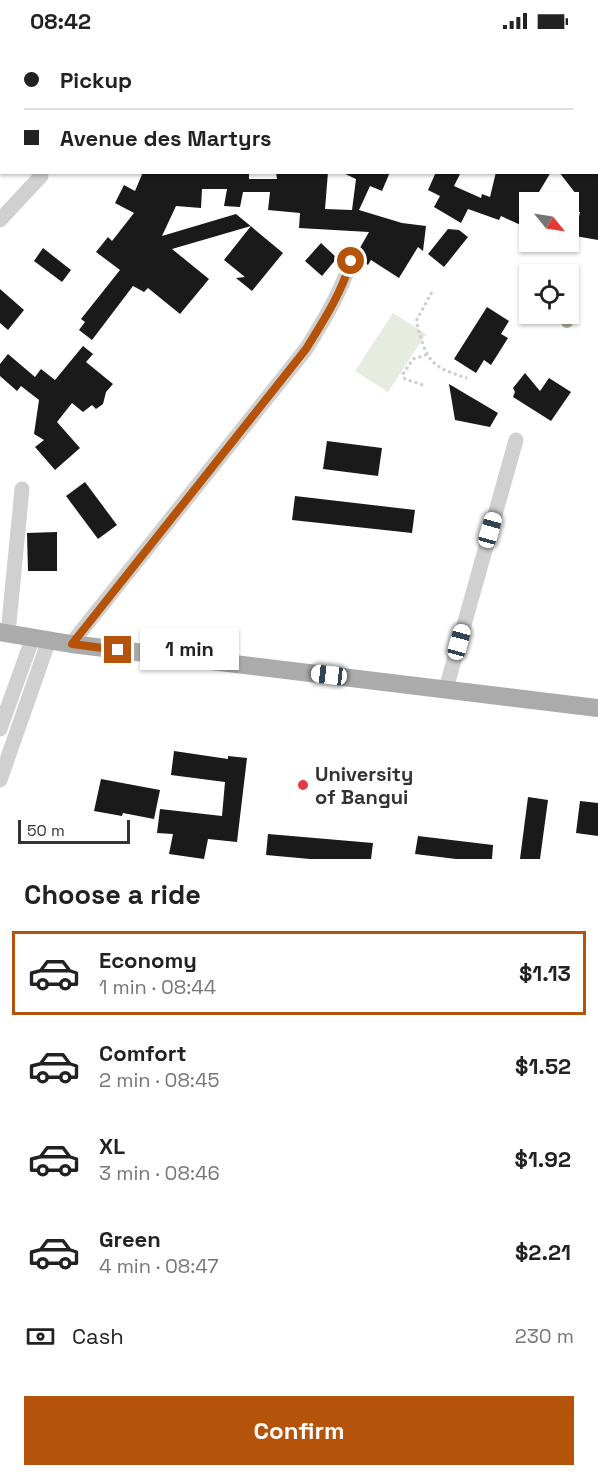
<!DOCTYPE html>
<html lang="en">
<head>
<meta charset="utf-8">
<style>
	:root { --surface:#fff; --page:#f2f2f2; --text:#222; --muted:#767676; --line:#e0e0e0; --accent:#b45309 }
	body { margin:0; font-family:"Space Grotesk",sans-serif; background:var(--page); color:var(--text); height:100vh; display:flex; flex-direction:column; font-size:22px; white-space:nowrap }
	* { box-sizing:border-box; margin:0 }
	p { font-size:20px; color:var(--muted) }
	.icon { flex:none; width:33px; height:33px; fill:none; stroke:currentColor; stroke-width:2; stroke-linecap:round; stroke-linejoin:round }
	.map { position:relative; height:817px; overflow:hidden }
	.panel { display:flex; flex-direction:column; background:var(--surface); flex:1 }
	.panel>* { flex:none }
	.top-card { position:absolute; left:0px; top:0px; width:598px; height:132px; box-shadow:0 2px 4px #0004; display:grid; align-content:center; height:132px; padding:0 24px; background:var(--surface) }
	.needle { width:39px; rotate:120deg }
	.fabs { position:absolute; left:519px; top:150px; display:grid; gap:12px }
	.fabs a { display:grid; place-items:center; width:60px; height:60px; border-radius:0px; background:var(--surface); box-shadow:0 2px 4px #0004; font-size:30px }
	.scale { position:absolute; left:18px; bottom:15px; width:112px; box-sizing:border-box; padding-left:6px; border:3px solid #333; border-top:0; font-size:16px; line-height:21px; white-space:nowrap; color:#333; -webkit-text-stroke:4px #fff; paint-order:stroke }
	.end { position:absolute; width:27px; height:27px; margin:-14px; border:8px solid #b45309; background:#fff; box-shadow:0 0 0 3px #fff }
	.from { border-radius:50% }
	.bubble { position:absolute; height:42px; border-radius:0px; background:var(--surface); box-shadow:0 2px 4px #0004; font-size:20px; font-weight:700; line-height:42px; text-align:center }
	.car { position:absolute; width:18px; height:36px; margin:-18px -9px; border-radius:8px; box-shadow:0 0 4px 2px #0007; background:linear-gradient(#fff 24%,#345 0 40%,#fff 0 76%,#345 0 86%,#fff 0) }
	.top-card b { display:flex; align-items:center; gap:21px; height:57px; font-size:22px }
	.top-card b+b { border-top:2px solid var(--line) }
	.top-card i { width:15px; height:15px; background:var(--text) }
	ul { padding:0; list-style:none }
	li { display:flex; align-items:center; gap:18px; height:84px; margin:0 12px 9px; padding:0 12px; border:3px solid transparent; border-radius:0px }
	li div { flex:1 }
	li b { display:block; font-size:22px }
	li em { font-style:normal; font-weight:700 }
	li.current { border-color:var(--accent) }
	li>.icon { width:54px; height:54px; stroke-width:1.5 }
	h2 { padding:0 24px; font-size:27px; line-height:72px }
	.pay { display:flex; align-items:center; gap:15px; height:66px; padding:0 24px; font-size:22px }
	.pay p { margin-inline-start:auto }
	.button { display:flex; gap:12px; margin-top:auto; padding:12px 24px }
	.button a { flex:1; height:69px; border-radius:0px; background:var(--accent); color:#fff; font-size:24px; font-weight:700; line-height:69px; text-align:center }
	.status { display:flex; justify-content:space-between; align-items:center; height:42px; padding:0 30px; background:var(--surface); direction:ltr }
	.status svg { height:16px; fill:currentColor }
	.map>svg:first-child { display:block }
	.green { fill:#e6ecdf }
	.building { fill:#1a1a1a }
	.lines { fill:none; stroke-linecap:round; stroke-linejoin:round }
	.path { stroke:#cdcdcd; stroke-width:3; stroke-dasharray:3 3; stroke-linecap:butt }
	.minor { stroke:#d0d0d0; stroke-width:15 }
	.major { stroke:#ababab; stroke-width:18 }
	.tree { fill:#a2b095 }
	.route { stroke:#b45309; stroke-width:8 }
	.poi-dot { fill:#e63946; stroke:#fff; stroke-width:2 }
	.labels { text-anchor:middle; stroke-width:6; stroke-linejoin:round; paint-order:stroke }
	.poi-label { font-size:20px; font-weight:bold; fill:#333; stroke:#fff; text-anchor:start }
</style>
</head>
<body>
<div class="status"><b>08:42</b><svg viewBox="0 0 49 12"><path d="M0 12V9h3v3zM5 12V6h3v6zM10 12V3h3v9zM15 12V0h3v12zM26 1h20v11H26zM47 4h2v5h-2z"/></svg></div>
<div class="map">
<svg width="598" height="817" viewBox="0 0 598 817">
	<rect width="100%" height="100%" fill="#fff"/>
	<!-- green -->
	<path class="green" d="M 393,271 L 426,292 L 388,350 L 355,329 Z"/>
	<!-- building -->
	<g class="building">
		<path d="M 143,130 L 249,130 L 249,137 L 277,137 L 276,130 L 328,130 L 325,167 L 352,168 L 356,137 L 341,130 L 390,130 L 382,149 L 370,144 L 359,168 L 402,181 L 426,184 L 423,209 L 418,205 L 399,236 L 371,218 L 368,223 L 361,218 L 357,211 L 369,190 L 299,186 L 300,171 L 268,168 L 270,150 L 243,150 L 240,165 L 224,164 L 227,147 L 202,147 L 201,166 L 176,164 L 162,194 L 236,172 L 283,211 L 252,249 L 236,236 L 245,235 L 224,218 L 251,184 L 172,207 L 209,237 L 180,272 L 148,246 L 144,250 L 133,244 L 92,298 L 79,288 L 85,280 L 81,277 L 120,228 L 96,210 L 108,195 L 112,199 L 134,171 L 115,161 L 124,143 L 135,149 Z"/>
		<path d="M 436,130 L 461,130 L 454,144 L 481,156 L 482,152 L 490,155 L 496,130 L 551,130 L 533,160 L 530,160 L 530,176 L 525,185 L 501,174 L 499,178 L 468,167 L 461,181 L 434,165 L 440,154 L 428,148 Z"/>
		<path d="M 559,130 L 598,130 L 598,198 L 575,194 L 580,170 L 575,170 L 576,152 Z"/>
		<path d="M 448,187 L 459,188 L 468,195 L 444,225 L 428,212 Z"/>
		<path d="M 321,201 L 337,216 L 322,234 L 305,219 Z"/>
		<path d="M 43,206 L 71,228 L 62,240 L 34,219 Z"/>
		<path d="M 0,247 L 24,268 L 8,288 L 0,281 Z"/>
		<path d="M 487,265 L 509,279 L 501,292 L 508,296 L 491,323 L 484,318 L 476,331 L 454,317 Z"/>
		<path d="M 83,304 L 93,312 L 86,320 L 113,342 L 106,350 L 103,362 L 96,367 L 92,363 L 83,370 L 72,361 L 57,380 L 80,406 L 55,428 L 35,405 L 44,398 L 34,392 L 39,358 L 21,344 L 17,349 L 0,334 L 0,322 L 8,312 L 35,335 L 41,327 L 55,338 Z"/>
		<path d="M 525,331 L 540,349 L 549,336 L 571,350 L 551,379 L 513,355 L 515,350 L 513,346 Z"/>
		<path d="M 449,342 L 498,371 L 490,385 L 455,378 Z"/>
		<path d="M 327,399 L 382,406 L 378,434 L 323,427 Z"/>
		<path d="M 85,440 L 117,483 L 98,497 L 66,454 Z"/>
		<path d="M 295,454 L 415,468 L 412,491 L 292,478 Z"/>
		<path d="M 57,490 L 57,529 L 28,529 L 27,491 Z"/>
		<path d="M 174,709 L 228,717 L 228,714 L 247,716 L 237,800 L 208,797 L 204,817 L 169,812 L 173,792 L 157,791 L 160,767 L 222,774 L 225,740 L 171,733 Z"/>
		<path d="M 101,737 L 160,748 L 154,777 L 123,771 L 122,774 L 94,769 Z"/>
		<path d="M 528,755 L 548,758 L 540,817 L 520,817 Z"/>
		<path d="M 580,759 L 598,761 L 598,794 L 576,791 Z"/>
		<path d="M 268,792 L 373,801 L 371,817 L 310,817 L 266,813 Z"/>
		<path d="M 418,794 L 493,803 L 492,817 L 456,817 L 415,812 Z"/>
	</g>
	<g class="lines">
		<!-- path -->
		<g class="path">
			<path d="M 432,250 L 416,279 C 427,317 427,324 467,336"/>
			<path d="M 423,343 L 405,337 L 403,332 L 413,317 L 426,313"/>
		</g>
		<!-- minor -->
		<g class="minor">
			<path d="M 0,178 L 41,134"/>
			<path d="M 8,591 L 22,447"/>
			<path d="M 71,602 L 306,307 C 324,278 340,252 351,219"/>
			<path d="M 446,647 L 516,398"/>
			<path d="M 0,687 L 33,595"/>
			<path d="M 0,738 L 49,598"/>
		</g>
		<!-- major -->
		<path class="major" d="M 0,590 L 71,602 L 598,666"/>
	</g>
	<!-- trees -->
	<circle class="tree" cx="567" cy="280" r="6"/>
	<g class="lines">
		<!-- route -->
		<path class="route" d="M 118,608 L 72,602 L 306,307 C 324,278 341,252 351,219"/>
	</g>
	<!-- markers -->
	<circle class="poi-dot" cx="303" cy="743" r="6"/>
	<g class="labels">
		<!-- poi labels -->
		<g class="poi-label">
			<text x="315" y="739">University<tspan x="315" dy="23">of Bangui</tspan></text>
		</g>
	</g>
</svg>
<div class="fabs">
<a><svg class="needle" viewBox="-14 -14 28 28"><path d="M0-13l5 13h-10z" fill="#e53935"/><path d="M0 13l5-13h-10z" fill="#767676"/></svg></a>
<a><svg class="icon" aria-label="locate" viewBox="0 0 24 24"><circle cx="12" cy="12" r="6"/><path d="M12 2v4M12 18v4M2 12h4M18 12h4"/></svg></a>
</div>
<div class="scale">50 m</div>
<i class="end from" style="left:351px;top:219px"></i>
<i class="end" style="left:118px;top:608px"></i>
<div class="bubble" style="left:140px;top:586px;width:99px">1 min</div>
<i class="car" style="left:490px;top:488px;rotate:16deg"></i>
<i class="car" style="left:459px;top:600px;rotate:15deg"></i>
<i class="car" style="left:329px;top:633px;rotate:277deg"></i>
<div class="top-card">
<b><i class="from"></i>Pickup</b>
<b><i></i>Avenue des Martyrs</b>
</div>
</div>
<section class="panel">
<h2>Choose a ride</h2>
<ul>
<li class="current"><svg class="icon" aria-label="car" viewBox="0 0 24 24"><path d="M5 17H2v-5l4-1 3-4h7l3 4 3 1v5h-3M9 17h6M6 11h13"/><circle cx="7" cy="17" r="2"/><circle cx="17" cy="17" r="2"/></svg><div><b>Economy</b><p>1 min · 08:44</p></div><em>$1.13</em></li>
<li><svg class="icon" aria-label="car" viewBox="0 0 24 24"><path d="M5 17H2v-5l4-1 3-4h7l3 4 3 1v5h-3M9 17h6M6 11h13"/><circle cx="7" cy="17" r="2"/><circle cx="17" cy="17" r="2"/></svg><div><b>Comfort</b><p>2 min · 08:45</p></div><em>$1.52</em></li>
<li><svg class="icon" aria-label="car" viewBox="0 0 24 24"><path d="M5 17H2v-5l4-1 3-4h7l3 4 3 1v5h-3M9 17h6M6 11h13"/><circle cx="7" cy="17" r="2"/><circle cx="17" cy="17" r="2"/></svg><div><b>XL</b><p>3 min · 08:46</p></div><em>$1.92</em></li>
<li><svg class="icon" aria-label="car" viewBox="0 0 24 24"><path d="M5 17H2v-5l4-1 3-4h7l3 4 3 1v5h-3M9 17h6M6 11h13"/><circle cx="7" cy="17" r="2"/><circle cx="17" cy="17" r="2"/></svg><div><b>Green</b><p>4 min · 08:47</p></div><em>$2.21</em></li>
</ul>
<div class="pay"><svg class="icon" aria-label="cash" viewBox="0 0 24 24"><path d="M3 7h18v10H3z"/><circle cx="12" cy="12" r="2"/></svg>Cash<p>230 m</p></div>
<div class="button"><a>Confirm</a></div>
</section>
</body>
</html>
